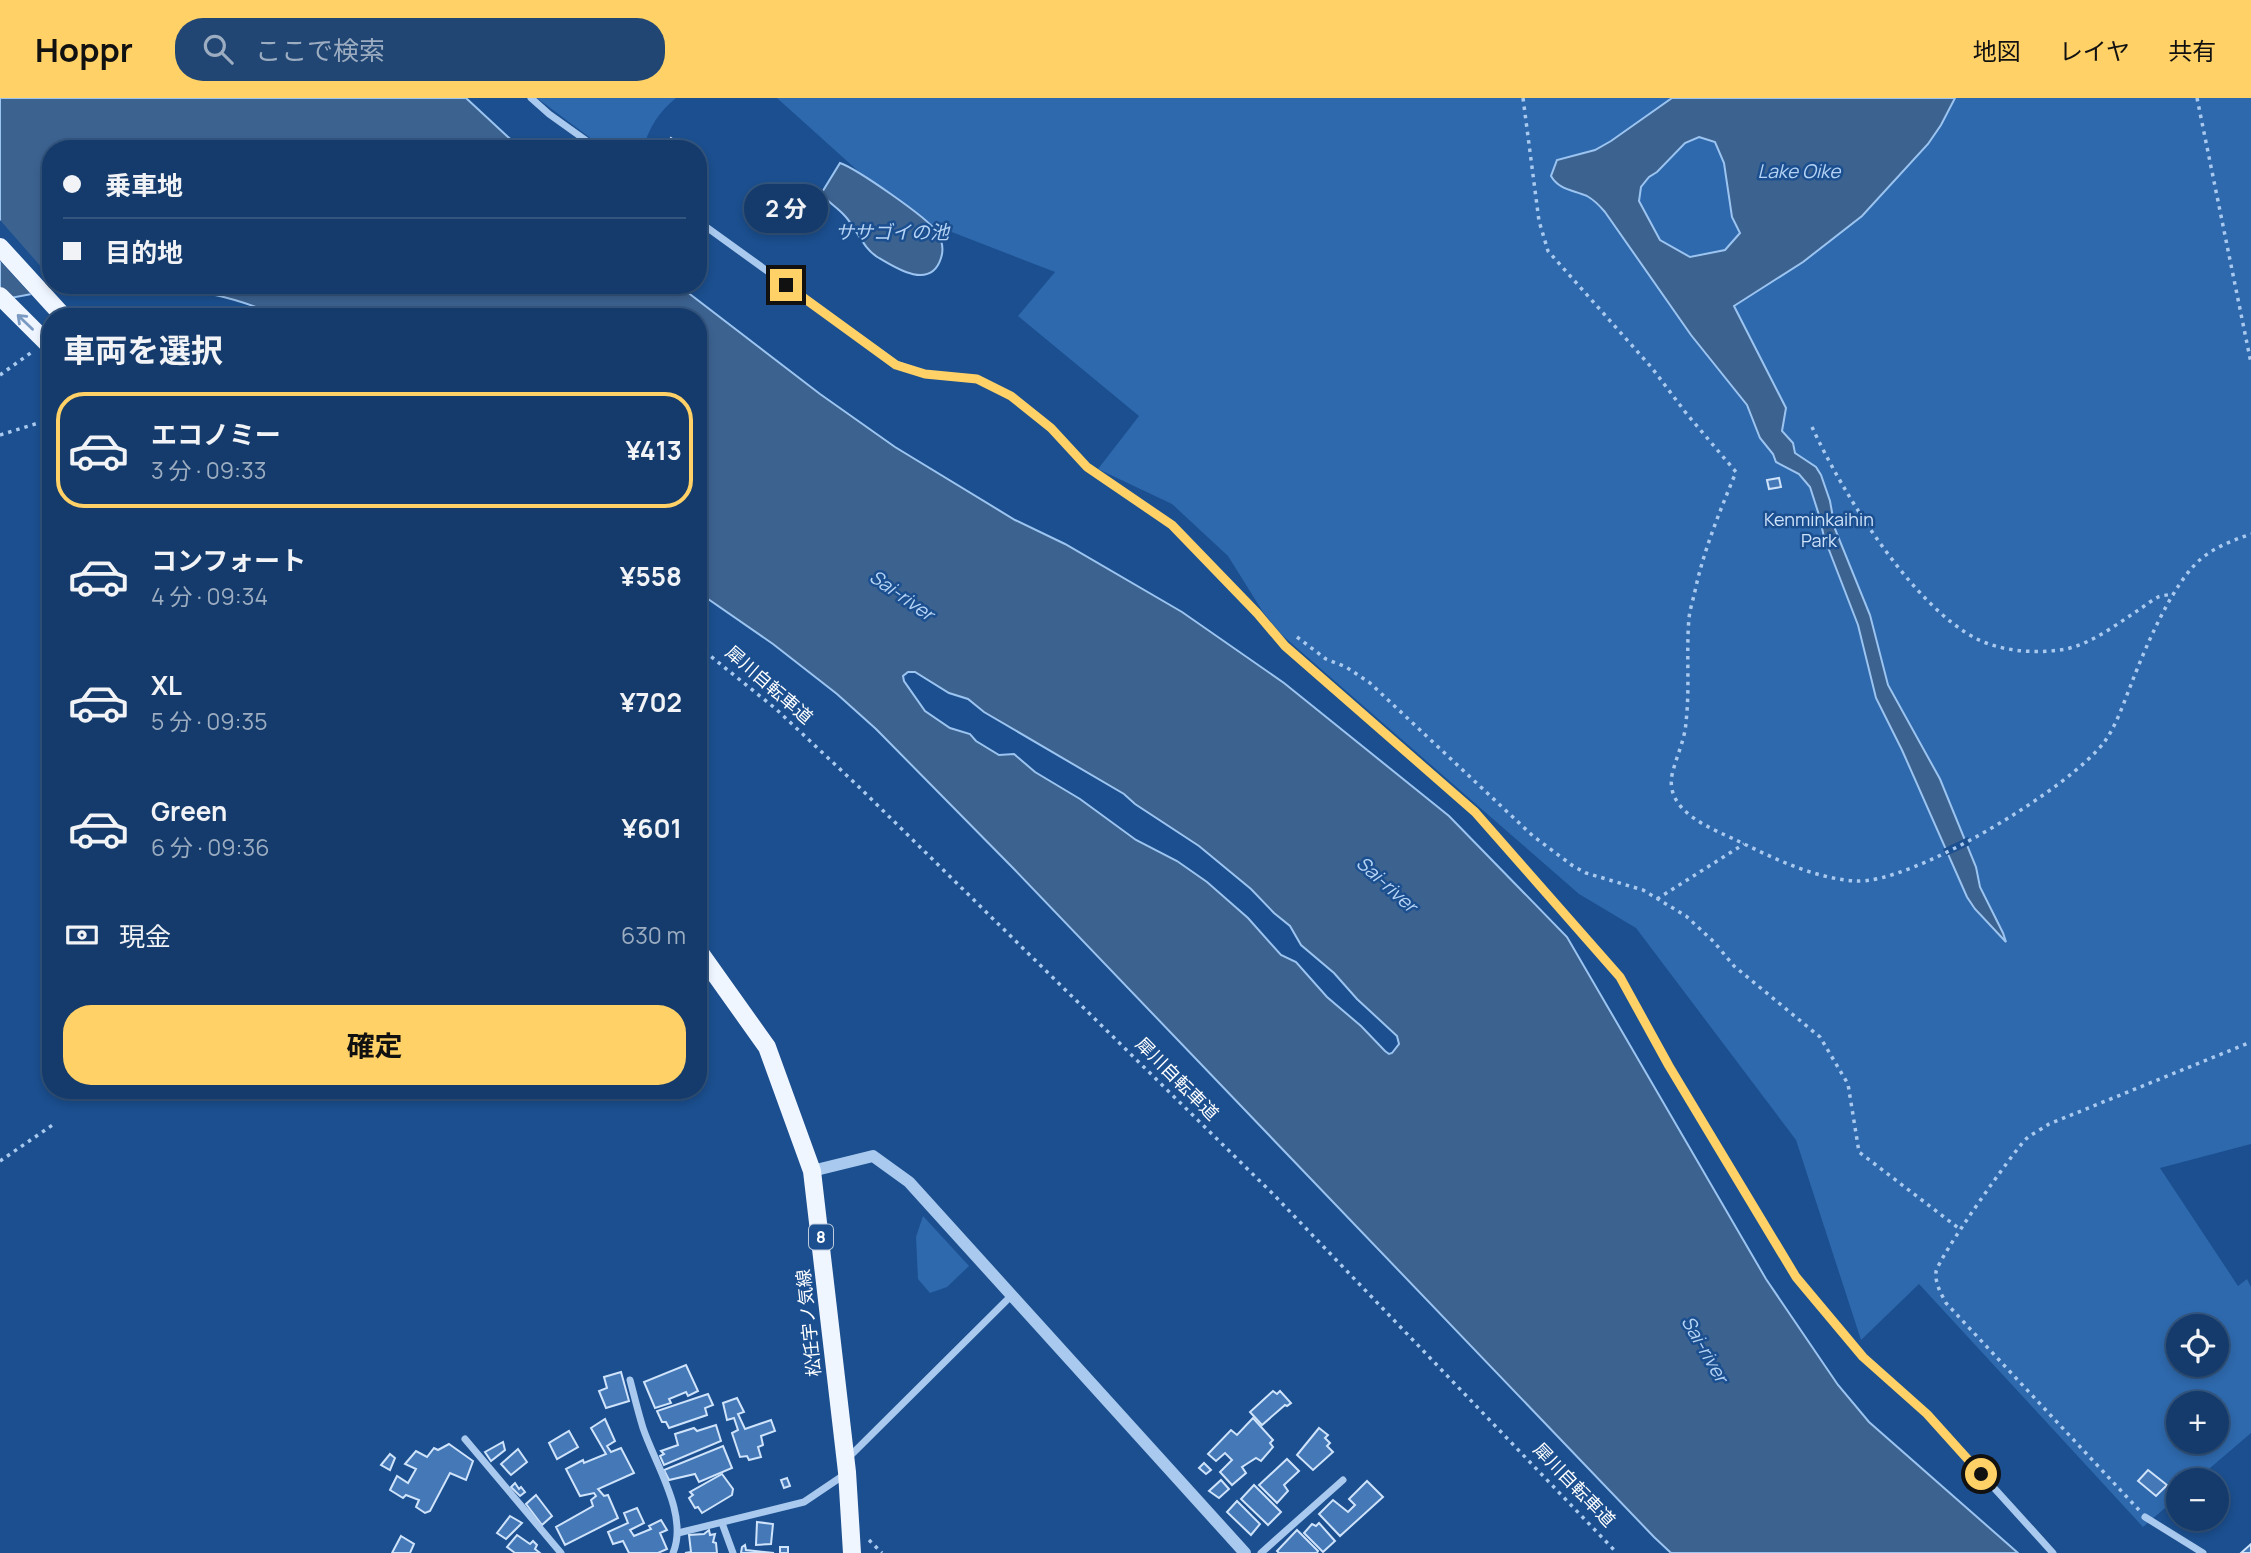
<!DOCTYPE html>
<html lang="ja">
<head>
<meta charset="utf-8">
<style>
	:root { --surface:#143b6b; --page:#214673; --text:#f1f3f6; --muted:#9dadc1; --line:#33557e; --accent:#ffd166 }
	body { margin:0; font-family:Manrope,"Noto Sans JP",sans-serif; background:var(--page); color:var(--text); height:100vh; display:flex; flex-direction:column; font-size:26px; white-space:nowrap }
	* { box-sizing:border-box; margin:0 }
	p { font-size:23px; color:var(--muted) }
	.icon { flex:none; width:38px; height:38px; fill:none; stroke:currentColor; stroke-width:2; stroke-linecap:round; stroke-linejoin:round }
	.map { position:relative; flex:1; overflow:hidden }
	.side { position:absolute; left:42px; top:210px; width:665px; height:791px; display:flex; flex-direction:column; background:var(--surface); border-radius:28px; box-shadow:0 4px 10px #0003,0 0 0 2px var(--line) }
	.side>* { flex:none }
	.top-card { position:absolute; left:42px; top:42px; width:665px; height:154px; border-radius:28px; box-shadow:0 4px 10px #0003,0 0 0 2px var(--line); display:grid; align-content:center; height:154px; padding:0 21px; background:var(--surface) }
	.fabs { position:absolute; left:2166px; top:1216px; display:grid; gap:14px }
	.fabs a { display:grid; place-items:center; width:63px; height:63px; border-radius:50%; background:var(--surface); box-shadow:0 4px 10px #0003,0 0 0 2px var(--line); font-size:35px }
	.end { position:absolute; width:32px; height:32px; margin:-16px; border:9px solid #ffd166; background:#111; box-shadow:0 0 0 4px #111 }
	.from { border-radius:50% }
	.bubble { position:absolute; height:49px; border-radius:24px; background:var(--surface); box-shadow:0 4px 10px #0003,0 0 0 2px var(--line); font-size:23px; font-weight:700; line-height:49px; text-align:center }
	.top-card b { display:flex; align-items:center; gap:24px; height:66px; font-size:26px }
	.top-card b+b { border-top:2px solid var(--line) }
	.top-card i { width:18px; height:18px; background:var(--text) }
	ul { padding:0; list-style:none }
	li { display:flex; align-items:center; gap:21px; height:116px; margin:0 14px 10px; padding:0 7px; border:4px solid transparent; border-radius:28px }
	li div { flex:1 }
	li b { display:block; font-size:26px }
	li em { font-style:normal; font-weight:700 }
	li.selected { border-color:var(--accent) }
	li>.icon { width:63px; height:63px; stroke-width:1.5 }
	h2 { padding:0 21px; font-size:32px; line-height:84px }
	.pay { display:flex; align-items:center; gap:18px; height:77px; padding:0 21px; font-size:26px }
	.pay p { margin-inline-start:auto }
	.button { display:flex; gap:14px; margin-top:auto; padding:14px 21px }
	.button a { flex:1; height:80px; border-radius:28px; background:var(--accent); color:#111; font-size:28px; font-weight:700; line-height:80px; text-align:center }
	header { display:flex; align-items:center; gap:42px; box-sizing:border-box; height:98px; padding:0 35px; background:var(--accent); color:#111 }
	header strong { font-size:33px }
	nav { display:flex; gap:38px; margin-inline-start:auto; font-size:24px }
	.search { width:490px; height:63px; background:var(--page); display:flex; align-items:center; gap:18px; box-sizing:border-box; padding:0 24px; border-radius:28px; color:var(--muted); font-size:26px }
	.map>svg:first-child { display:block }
	.green { fill:#2e69ad; fill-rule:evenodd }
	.water { fill:#3c6290; stroke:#9cc4f0; stroke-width:2; fill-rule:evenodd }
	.pier { fill:#1b4f8f }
	.building { fill:#4478b7; stroke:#cfe3fa; stroke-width:2 }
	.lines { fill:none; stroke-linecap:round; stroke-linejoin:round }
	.path { stroke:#a9c9ee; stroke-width:3.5; stroke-dasharray:3.5 5; stroke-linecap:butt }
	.minor { stroke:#a9c9ee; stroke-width:7 }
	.tertiary { stroke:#a9c9ee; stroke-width:12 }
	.primary { stroke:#f0f6ff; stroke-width:18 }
	.primary-bridge { stroke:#f0f6ff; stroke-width:18 }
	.oneway { stroke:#7b9ac1 }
	.route { stroke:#ffd166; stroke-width:9 }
	.labels { text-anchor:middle; stroke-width:5; stroke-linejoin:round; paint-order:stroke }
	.shield { fill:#1b4f8f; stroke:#bbcadd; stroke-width:2 }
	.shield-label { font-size:16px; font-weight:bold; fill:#fff }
	.park-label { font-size:18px; fill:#cfe3fa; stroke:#1b4f8f }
	.street-label { font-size:18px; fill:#fff; stroke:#1b4f8f }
	.water-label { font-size:19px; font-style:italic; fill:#b5d3f5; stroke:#1b4f8f }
</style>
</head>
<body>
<header>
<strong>Hoppr</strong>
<div class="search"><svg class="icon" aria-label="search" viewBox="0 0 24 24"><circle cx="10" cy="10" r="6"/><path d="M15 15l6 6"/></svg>ここで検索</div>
<nav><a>地図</a><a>レイヤ</a><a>共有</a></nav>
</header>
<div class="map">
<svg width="2251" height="1455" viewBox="0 0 2251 1455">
	<rect width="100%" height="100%" fill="#1b4f8f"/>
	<!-- green -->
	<g class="green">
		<path d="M 537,0 L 676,0 C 659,14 649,29 643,51 L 605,51 Z"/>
		<path d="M 777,0 L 2251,0 L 2251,1046 L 2160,1070 L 2238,1188 L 2247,1181 L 2251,1189 L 2251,1335 L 2196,1382 L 2179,1382 L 2179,1398 L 2143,1429 L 1919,1186 L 1861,1242 L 1796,1042 L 1636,830 L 1579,796 L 1282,537 L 1263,514 L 1228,458 L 1172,406 L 1098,371 L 1139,318 L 1018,218 L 1055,174 L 931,126 L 868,82 ZM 2179,1228 L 2217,1228 L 2217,1267 L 2179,1267 ZM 2179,1306 L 2217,1306 L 2217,1344 L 2179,1344 Z"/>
		<path d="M 923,1118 L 969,1168 L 947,1189 L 930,1195 L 918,1181 L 916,1139 Z"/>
	</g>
	<!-- water -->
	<g class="water">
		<path d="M 0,0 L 466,0 L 521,51 L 51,51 L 51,187 L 79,187 L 0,202 Z"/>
		<path d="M 1672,0 L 1955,0 L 1941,27 L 1928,46 L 1862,118 L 1803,164 L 1734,208 L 1786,310 L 1782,333 L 1793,345 L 1795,355 L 1816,369 L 1821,377 L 1830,403 L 1835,431 L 1870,517 L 1888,587 L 1940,681 L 1976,769 L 1980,789 L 2003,835 L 2006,844 L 1975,811 L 1967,799 L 1902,652 L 1876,600 L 1858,527 L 1824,439 L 1819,417 L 1810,389 L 1799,376 L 1776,364 L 1773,356 L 1760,340 L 1747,307 L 1691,237 L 1605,114 C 1600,108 1594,102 1587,98 C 1573,92 1559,92 1551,78 L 1557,62 L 1595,52 L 1611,43 ZM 1699,39 L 1715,44 L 1724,65 L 1732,119 L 1740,135 L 1725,152 L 1690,159 L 1660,142 L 1639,103 L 1641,89 L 1649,79 L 1657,74 L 1685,45 Z"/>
		<path d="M 840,65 C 857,71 928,120 937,134 C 942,142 944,151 941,160 C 931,192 897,171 879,160 C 863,151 857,131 845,118 C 838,110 828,104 821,96 Z"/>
		<path d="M 141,187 L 678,187 L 820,296 L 895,349 L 1015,422 L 1065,446 L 1182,514 L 1284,585 L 1449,718 L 1567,839 L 1766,1181 L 1838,1287 L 1869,1324 L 2018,1455 L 1671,1455 L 1654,1439 L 1014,771 L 876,631 L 837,596 L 773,546 L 698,494 L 698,219 L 280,219 C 238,199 187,189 141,187 ZM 908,574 L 915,574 L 949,595 L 968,601 L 984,614 L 1124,696 L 1135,706 L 1199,748 L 1251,791 L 1274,815 L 1290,828 L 1301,847 L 1334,875 L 1357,901 L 1397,938 L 1399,946 L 1392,955 L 1389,956 L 1385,953 L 1361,928 L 1327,899 L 1296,864 L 1281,857 L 1248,820 L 1207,784 L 1177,763 L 1136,742 L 1080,701 L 1035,674 L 1014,656 L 999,657 L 976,643 L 970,636 L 950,630 L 925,613 L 904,583 L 903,578 Z"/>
	</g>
	<!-- pier -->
	<g class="pier">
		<path d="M 0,122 L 51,180 L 51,187 L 57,187 L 63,194 L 33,199 L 0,163 Z"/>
		<path d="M 1968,739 L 1970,747 L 1946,758 L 1943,751 Z"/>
	</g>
	<!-- building -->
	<g class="building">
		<path d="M 671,40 L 677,44 L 672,51 L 664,51 Z"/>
		<path d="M 1779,380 L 1781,389 L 1769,391 L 1767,382 Z"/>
		<path d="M 686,1267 L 698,1293 L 688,1298 L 686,1294 L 669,1301 L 671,1305 L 655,1310 L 644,1284 Z"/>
		<path d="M 621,1274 L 629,1303 L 606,1310 L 599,1293 L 607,1290 L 604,1279 Z"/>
		<path d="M 1273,1293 L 1277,1296 L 1280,1293 L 1291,1305 L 1287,1308 L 1285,1307 L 1262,1327 L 1250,1314 Z"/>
		<path d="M 708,1296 L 713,1307 L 705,1310 L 707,1317 L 669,1330 L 666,1324 L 662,1324 L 657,1313 Z"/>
		<path d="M 737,1300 L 744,1314 L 738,1316 L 745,1331 L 771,1322 L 775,1333 L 761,1338 L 763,1347 L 758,1349 L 761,1359 L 749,1362 L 747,1358 L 740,1359 L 732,1335 L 738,1332 L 734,1320 L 727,1322 L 723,1305 Z"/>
		<path d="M 1253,1320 L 1273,1342 L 1270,1345 L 1273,1349 L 1261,1363 L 1256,1360 L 1242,1369 L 1246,1375 L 1232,1387 L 1220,1374 L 1232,1362 L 1225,1355 L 1216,1363 L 1208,1356 L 1231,1332 L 1237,1337 Z"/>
		<path d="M 605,1321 L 615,1343 L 607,1348 L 611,1354 L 621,1350 L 634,1375 L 598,1391 L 604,1398 L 608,1397 L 618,1420 L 565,1447 L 556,1429 L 593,1408 L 591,1402 L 596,1398 L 594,1395 L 580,1398 L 566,1371 L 583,1362 L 584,1365 L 606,1356 L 591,1330 Z"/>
		<path d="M 716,1327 L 721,1343 L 664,1367 L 660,1358 L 664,1356 L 661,1353 L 678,1347 L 675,1336 L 694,1330 L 697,1333 Z"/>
		<path d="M 1319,1330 L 1328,1337 L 1325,1340 L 1330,1345 L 1327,1348 L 1333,1354 L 1313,1372 L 1297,1357 Z"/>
		<path d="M 569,1333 L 578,1349 L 557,1361 L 549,1345 Z"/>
		<path d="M 503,1344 L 505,1352 L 491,1363 L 485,1354 Z"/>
		<path d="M 449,1346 L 473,1363 L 466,1382 L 450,1375 L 430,1413 L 425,1415 L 416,1409 L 419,1402 L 406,1397 L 403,1400 L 390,1392 L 397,1378 L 408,1385 L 416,1371 L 405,1366 L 416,1353 L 427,1359 L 434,1350 L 438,1352 Z"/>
		<path d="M 723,1348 L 732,1370 L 699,1384 L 695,1376 L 669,1382 L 664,1372 Z"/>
		<path d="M 518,1351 L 527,1364 L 511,1377 L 501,1366 Z"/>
		<path d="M 390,1356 L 395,1360 L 390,1372 L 381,1367 Z"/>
		<path d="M 1287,1361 L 1299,1373 L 1284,1387 L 1288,1393 L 1277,1405 L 1259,1387 Z"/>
		<path d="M 1204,1365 L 1211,1372 L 1206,1376 L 1199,1370 Z"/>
		<path d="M 2148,1372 L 2167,1387 L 2156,1398 L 2138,1383 Z"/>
		<path d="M 722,1376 L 733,1391 L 732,1397 L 702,1415 L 698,1409 L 695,1410 L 689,1400 L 693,1397 L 690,1394 Z"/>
		<path d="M 787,1380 L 790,1388 L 784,1390 L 781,1382 Z"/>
		<path d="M 1221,1382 L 1229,1391 L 1219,1400 L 1209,1393 Z"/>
		<path d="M 1367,1383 L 1383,1399 L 1340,1438 L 1319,1416 L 1333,1402 L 1348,1414 L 1355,1407 L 1349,1401 Z"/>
		<path d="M 515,1385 L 519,1391 L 521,1389 L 525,1394 L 520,1398 L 511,1389 Z"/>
		<path d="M 1254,1387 L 1281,1414 L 1268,1427 L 1241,1401 Z"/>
		<path d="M 536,1397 L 552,1418 L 542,1427 L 526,1406 Z"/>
		<path d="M 1237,1403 L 1260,1426 L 1251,1437 L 1227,1414 Z"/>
		<path d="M 637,1410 L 644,1425 L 630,1432 L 634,1438 L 651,1431 L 649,1428 L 661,1422 L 667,1432 L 660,1435 L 667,1451 L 658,1455 L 629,1455 L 623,1443 L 613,1446 L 608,1434 L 628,1425 L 624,1415 Z"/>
		<path d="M 510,1418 L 522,1425 L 506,1441 L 497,1435 Z"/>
		<path d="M 757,1424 L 773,1426 L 771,1446 L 756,1447 Z"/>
		<path d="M 1319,1425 L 1335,1443 L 1323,1454 L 1304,1435 L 1312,1426 L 1316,1428 Z"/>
		<path d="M 709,1432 L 710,1437 L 715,1436 L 713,1444 L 716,1445 L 717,1455 L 685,1455 L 691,1454 L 689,1437 L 704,1436 Z"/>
		<path d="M 1297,1432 L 1318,1453 L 1317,1455 L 1279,1455 L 1277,1453 Z"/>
		<path d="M 517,1437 L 530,1446 L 533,1443 L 537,1447 L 535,1451 L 540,1455 L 515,1455 L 507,1449 Z"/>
		<path d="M 401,1438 L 414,1446 L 410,1455 L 392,1455 Z"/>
		<path d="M 2251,1446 L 2251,1455 L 2241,1455 Z"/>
		<path d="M 745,1447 L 746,1452 L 774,1455 L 741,1455 L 742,1449 Z"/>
		<rect x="780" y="1449" width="8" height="6"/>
	</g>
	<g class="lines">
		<!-- path -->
		<g class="path">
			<path d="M 1523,0 L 1539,123 L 1548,153 L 1652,270 L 1686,315 L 1736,374 C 1720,413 1704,451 1695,493 C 1693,502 1690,511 1689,520 C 1686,554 1690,590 1686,624 C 1685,642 1676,659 1672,677 C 1665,713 1710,730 1736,742 C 1773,760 1813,780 1855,783 C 1911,787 2072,689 2105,643 C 2117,626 2124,604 2132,584 C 2146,548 2173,484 2202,460 C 2217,448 2234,442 2251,436"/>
			<path d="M 2197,0 L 2251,265"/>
			<path d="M 0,277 L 32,254"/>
			<path d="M 1812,329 C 1842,394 1912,508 1977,541 C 2004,554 2037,556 2066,551 C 2093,545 2117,526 2140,511 C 2146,507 2152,502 2158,499 C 2163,497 2169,497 2174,496"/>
			<path d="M 0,337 L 51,321"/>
			<path d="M 1297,539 L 1326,561 L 1346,569 L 1370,585 L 1533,738 L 1573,768 L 1586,775 L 1643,792 L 1686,818 L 1714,844 L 1734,868 L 1820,939 L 1848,986 L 1859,1054 L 1961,1132"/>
			<path d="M 698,548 L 776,611 L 859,689 L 1274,1097 L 1617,1455"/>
			<path d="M 1657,801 L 1744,746"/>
			<path d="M 0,1063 L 54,1026"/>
			<path d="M 2139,1412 L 1946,1205 C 1941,1195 1935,1186 1936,1174 C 1938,1160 2013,1054 2026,1041 C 2033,1035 2042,1031 2049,1026 L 2251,944"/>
			<path d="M 869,1442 L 882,1455"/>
		</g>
		<!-- minor -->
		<g class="minor">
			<path d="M 531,0 L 549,16 L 598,51"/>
			<path d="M 698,123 L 896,266 L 925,276 L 977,281 L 1011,298 L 1051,330 L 1087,369 L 1172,427 L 1257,515 L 1285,548 L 1475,714 L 1620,879 L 1669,968 L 1796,1179 L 1863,1259 L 1927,1316 L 2053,1455"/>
			<path d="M 630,1282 C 634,1297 638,1314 643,1330 C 655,1366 689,1417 673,1455"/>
			<path d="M 465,1341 L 561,1455"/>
			<path d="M 848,1360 L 1011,1198"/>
			<path d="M 2145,1419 L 2203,1455"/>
			<path d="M 722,1425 L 733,1455"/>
			<path d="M 678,1435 L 804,1404 L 847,1375"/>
			<path d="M 1261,1455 L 1343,1382"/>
		</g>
		<!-- tertiary -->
		<path class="tertiary" d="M 812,1073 L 873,1058 L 909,1084 L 1245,1455"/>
		<!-- primary -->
		<g class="primary">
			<path d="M 0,149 L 64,219"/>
			<path d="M 698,852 L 767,949 L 812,1073 L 847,1374 L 852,1455"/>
		</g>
		<!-- primary-bridge -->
		<path class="primary-bridge" d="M 0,198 L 51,249"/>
	</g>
	<!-- one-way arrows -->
	<defs><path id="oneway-shaft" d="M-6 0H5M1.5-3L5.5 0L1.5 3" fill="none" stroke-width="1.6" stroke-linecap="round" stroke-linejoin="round" transform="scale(1.75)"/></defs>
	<use class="oneway" href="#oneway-shaft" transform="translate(25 224) rotate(-136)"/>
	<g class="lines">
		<!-- route -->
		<path class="route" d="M 786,187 L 896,267 L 925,276 L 977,281 L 1011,298 L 1051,330 L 1087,369 L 1172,427 L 1257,515 L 1285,548 L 1475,714 L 1620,879 L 1669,968 L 1796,1179 L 1863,1259 L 1927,1316 L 1981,1376"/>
	</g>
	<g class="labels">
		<!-- shield labels -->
		<rect class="shield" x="809" y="1126.5" width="24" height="25" rx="5"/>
		<g class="shield-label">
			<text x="821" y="1145">8</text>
		</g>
		<!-- park labels -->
		<g class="park-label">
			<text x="1819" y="428">Kenminkaihin<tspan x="1819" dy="21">Park</tspan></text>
		</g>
		<!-- street labels -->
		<g class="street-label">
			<text transform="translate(769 587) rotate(41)" y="6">犀川自転車道</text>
			<text transform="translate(1177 981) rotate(45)" y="6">犀川自転車道</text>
			<text transform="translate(809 1225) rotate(-96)" y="6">松任宇ノ気線</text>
			<text transform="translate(1574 1387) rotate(46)" y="6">犀川自転車道</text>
		</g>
		<!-- water labels -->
		<g class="water-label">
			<text x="1799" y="80">Lake Oike</text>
			<text x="892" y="141">ササゴイの池</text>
			<text transform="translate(902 497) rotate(35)" y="7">Sai-river</text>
			<text transform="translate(1387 786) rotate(42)" y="7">Sai-river</text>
			<text transform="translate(1705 1251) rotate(60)" y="7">Sai-river</text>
		</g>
	</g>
</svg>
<div class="fabs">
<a><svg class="icon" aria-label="locate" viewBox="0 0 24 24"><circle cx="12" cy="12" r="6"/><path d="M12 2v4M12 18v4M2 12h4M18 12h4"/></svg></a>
<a>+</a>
<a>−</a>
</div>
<i class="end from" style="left:1981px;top:1376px"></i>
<i class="end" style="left:786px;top:187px"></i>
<div class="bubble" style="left:744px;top:86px;width:84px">2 分</div>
<div class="top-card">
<b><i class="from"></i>乗車地</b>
<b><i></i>目的地</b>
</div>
<section class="side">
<h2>車両を選択</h2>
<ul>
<li class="selected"><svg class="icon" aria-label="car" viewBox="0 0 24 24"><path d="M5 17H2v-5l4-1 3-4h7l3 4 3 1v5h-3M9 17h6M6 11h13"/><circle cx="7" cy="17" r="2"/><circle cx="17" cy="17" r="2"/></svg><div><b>エコノミー</b><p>3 分 · 09:33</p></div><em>¥413</em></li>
<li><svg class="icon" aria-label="car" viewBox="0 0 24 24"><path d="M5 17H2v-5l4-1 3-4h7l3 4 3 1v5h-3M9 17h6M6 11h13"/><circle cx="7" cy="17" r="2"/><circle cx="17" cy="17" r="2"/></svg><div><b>コンフォート</b><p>4 分 · 09:34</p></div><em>¥558</em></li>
<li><svg class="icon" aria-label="car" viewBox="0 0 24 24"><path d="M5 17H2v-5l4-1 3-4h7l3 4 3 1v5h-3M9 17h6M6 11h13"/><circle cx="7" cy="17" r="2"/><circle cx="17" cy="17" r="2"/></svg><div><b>XL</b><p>5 分 · 09:35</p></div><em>¥702</em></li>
<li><svg class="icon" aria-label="car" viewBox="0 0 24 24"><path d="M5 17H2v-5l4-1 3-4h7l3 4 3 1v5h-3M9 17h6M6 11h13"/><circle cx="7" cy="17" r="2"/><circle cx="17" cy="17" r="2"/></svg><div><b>Green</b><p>6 分 · 09:36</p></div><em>¥601</em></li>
</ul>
<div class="pay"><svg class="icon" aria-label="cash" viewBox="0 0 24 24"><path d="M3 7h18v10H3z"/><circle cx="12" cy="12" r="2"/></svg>現金<p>630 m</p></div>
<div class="button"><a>確定</a></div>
</section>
</div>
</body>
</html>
